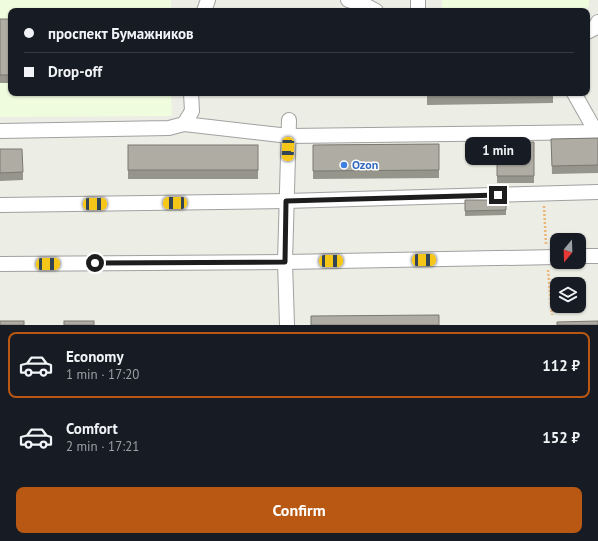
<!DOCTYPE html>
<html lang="en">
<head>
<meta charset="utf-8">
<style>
	:root { --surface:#171b24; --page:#242831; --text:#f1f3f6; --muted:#9ea1a6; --line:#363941; --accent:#b85812 }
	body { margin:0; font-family:"PT Sans",sans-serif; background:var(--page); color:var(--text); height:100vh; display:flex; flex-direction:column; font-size:15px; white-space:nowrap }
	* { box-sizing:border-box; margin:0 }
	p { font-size:13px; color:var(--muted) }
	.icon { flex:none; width:22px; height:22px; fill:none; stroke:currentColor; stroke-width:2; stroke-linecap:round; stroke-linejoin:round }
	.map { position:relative; height:325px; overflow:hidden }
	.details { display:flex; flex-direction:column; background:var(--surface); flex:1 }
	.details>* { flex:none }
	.banner { position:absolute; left:8px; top:8px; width:582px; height:88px; border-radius:8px; box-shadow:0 1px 3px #0004; display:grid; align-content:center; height:88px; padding:0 16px; background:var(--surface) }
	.needle { width:26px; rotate:199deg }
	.fabs { position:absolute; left:550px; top:233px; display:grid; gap:8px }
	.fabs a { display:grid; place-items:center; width:36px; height:36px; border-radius:8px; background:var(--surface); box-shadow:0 1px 3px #0004; font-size:20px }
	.end { position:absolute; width:18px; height:18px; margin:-9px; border:5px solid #1d1d1d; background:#fff; box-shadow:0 0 0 2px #fff }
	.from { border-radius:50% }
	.bubble { position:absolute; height:28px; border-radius:8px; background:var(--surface); box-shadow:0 1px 3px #0004; font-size:13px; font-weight:700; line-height:28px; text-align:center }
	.car { position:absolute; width:12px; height:24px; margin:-12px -6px; border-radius:5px; box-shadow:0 0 3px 1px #0007; background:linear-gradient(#f5c518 24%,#345 0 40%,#f5c518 0 76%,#345 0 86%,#f5c518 0) }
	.banner b { display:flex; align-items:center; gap:14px; height:38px; font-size:15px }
	.banner b+b { border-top:1px solid var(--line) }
	.banner i { width:10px; height:10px; background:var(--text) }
	ul { padding:7px 0 0; list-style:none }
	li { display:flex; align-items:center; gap:12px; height:66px; margin:0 8px 6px; padding:0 8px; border:2px solid transparent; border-radius:8px }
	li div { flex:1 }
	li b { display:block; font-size:15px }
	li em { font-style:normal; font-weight:700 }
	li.on { border-color:var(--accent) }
	li>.icon { width:36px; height:36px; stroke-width:1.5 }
	.button { display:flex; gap:8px; margin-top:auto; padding:8px 16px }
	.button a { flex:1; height:46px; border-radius:8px; background:var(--accent); color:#fff; font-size:16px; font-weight:700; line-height:46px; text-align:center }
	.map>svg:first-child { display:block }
	.education { fill:#effcde }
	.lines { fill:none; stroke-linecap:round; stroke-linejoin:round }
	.minor-casing { stroke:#a1a1a1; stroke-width:16 }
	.path { stroke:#ecb476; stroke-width:2.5; stroke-dasharray:2 2; stroke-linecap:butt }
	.minor { stroke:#fff; stroke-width:14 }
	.wall { fill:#96958c }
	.building { fill:#afada3; stroke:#7a7972 }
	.route { stroke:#1d1d1d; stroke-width:5 }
	.shop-dot { fill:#3f7fe0; stroke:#fff; stroke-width:1.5 }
	.labels { text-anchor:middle; stroke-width:3; stroke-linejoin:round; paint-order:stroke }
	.shop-label { font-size:12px; font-weight:bold; fill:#366cbe; stroke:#fff; text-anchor:start }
</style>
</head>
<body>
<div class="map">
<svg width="598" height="325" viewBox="0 0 598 325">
	<rect width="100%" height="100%" fill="#ecede4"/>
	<!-- education -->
	<g class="education">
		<path d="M 0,0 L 171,0 L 171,11 L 11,11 L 11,93 L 171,93 L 172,116 L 0,117 Z"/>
		<path d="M 442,0 L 589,0 L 589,6 L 582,11 L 442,11 Z"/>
	</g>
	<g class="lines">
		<!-- minor casing -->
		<g class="minor-casing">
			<g id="minor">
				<path d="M 348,0 L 365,5 L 376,11"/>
				<path d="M 204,11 L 208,0"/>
				<path d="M 418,11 L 418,0"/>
				<path d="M 587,32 L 595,28 L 598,22"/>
				<path d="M 574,93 L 596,132"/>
				<path d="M 184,124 L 289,136 L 598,132"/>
				<path d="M 0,131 L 169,128 L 184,124 L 192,111 L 191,93"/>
				<path d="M 0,205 L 286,201 L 598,192"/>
				<path d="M 579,256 L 598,256"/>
				<path d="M 0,264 L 285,262 L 557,257"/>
				<path d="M 287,325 L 285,262 L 289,120"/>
			</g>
		</g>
		<!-- path -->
		<g class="path">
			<path d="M 544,206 L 546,245"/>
			<path d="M 548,270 L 552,315"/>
		</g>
		<!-- minor -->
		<use href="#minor" class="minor"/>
	</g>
	<!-- wall -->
	<g class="wall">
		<rect x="0" y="19" width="11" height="64"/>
		<path d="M 427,93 L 553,93 L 553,103 L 427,105 Z"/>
		<path d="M 598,138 L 598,173 L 552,174 L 551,139 Z"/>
		<path d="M 534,142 L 534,183 L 497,183 L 497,143 Z"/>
		<path d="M 439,144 L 439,178 L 313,179 L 313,145 Z"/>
		<rect x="128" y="145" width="130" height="34"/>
		<path d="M 0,149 L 23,172 L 23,180 L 0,181 Z"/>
		<path d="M 465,200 L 506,200 L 506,215 L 465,216 Z"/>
	</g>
	<!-- building -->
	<g class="building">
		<rect x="0" y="19" width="11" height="56"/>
		<path d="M 427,93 L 512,93 L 427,94 Z"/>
		<path d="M 598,138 L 598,165 L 552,166 L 551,139 Z"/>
		<path d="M 534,142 L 534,176 L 497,176 L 497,143 Z"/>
		<path d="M 439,144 L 439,170 L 313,171 L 313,145 Z"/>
		<rect x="128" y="145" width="130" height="25"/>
		<path d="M 0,149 L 22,149 L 23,172 L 0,173 Z"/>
		<path d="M 465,200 L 506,200 L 506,210 L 465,211 Z"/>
		<path d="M 439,315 L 439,325 L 311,325 L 311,316 Z"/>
		<rect x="0" y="321" width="24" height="4"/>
		<rect x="64" y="321" width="30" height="4"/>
		<path d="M 598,321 L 598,325 L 557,325 L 557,322 Z"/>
	</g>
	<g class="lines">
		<!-- route -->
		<path class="route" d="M 95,263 L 285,262 L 286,201 L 498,195"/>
	</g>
	<!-- markers -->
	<circle class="shop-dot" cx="344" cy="165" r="4"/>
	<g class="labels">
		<!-- shop labels -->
		<g class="shop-label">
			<text x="352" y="169">Ozon</text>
		</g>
	</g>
</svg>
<div class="fabs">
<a><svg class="needle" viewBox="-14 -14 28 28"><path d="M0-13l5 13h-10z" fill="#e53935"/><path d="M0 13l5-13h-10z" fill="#9ea1a6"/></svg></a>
<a><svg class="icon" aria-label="layers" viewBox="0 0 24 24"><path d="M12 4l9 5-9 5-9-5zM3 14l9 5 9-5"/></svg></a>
</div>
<i class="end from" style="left:95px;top:263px"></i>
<i class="end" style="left:498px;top:195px"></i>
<div class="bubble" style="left:465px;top:137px;width:66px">1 min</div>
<i class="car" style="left:288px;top:149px;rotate:182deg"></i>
<i class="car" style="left:175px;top:203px;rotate:269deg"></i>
<i class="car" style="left:95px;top:204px;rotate:89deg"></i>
<i class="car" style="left:424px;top:260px;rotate:89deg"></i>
<i class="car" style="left:331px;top:261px;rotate:89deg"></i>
<i class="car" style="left:48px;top:264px;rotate:89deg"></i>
<div class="banner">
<b><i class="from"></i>проспект Бумажников</b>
<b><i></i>Drop-off</b>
</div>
</div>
<section class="details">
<ul>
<li class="on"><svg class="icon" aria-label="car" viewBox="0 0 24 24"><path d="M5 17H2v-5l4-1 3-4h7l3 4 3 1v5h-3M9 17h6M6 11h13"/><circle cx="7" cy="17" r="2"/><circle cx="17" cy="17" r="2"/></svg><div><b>Economy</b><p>1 min · 17:20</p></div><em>112 ₽</em></li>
<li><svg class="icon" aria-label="car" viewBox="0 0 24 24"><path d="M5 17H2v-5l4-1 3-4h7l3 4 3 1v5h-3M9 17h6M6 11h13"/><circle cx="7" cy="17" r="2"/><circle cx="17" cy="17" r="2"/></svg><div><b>Comfort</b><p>2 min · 17:21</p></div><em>152 ₽</em></li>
</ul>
<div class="button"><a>Confirm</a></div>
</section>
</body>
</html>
